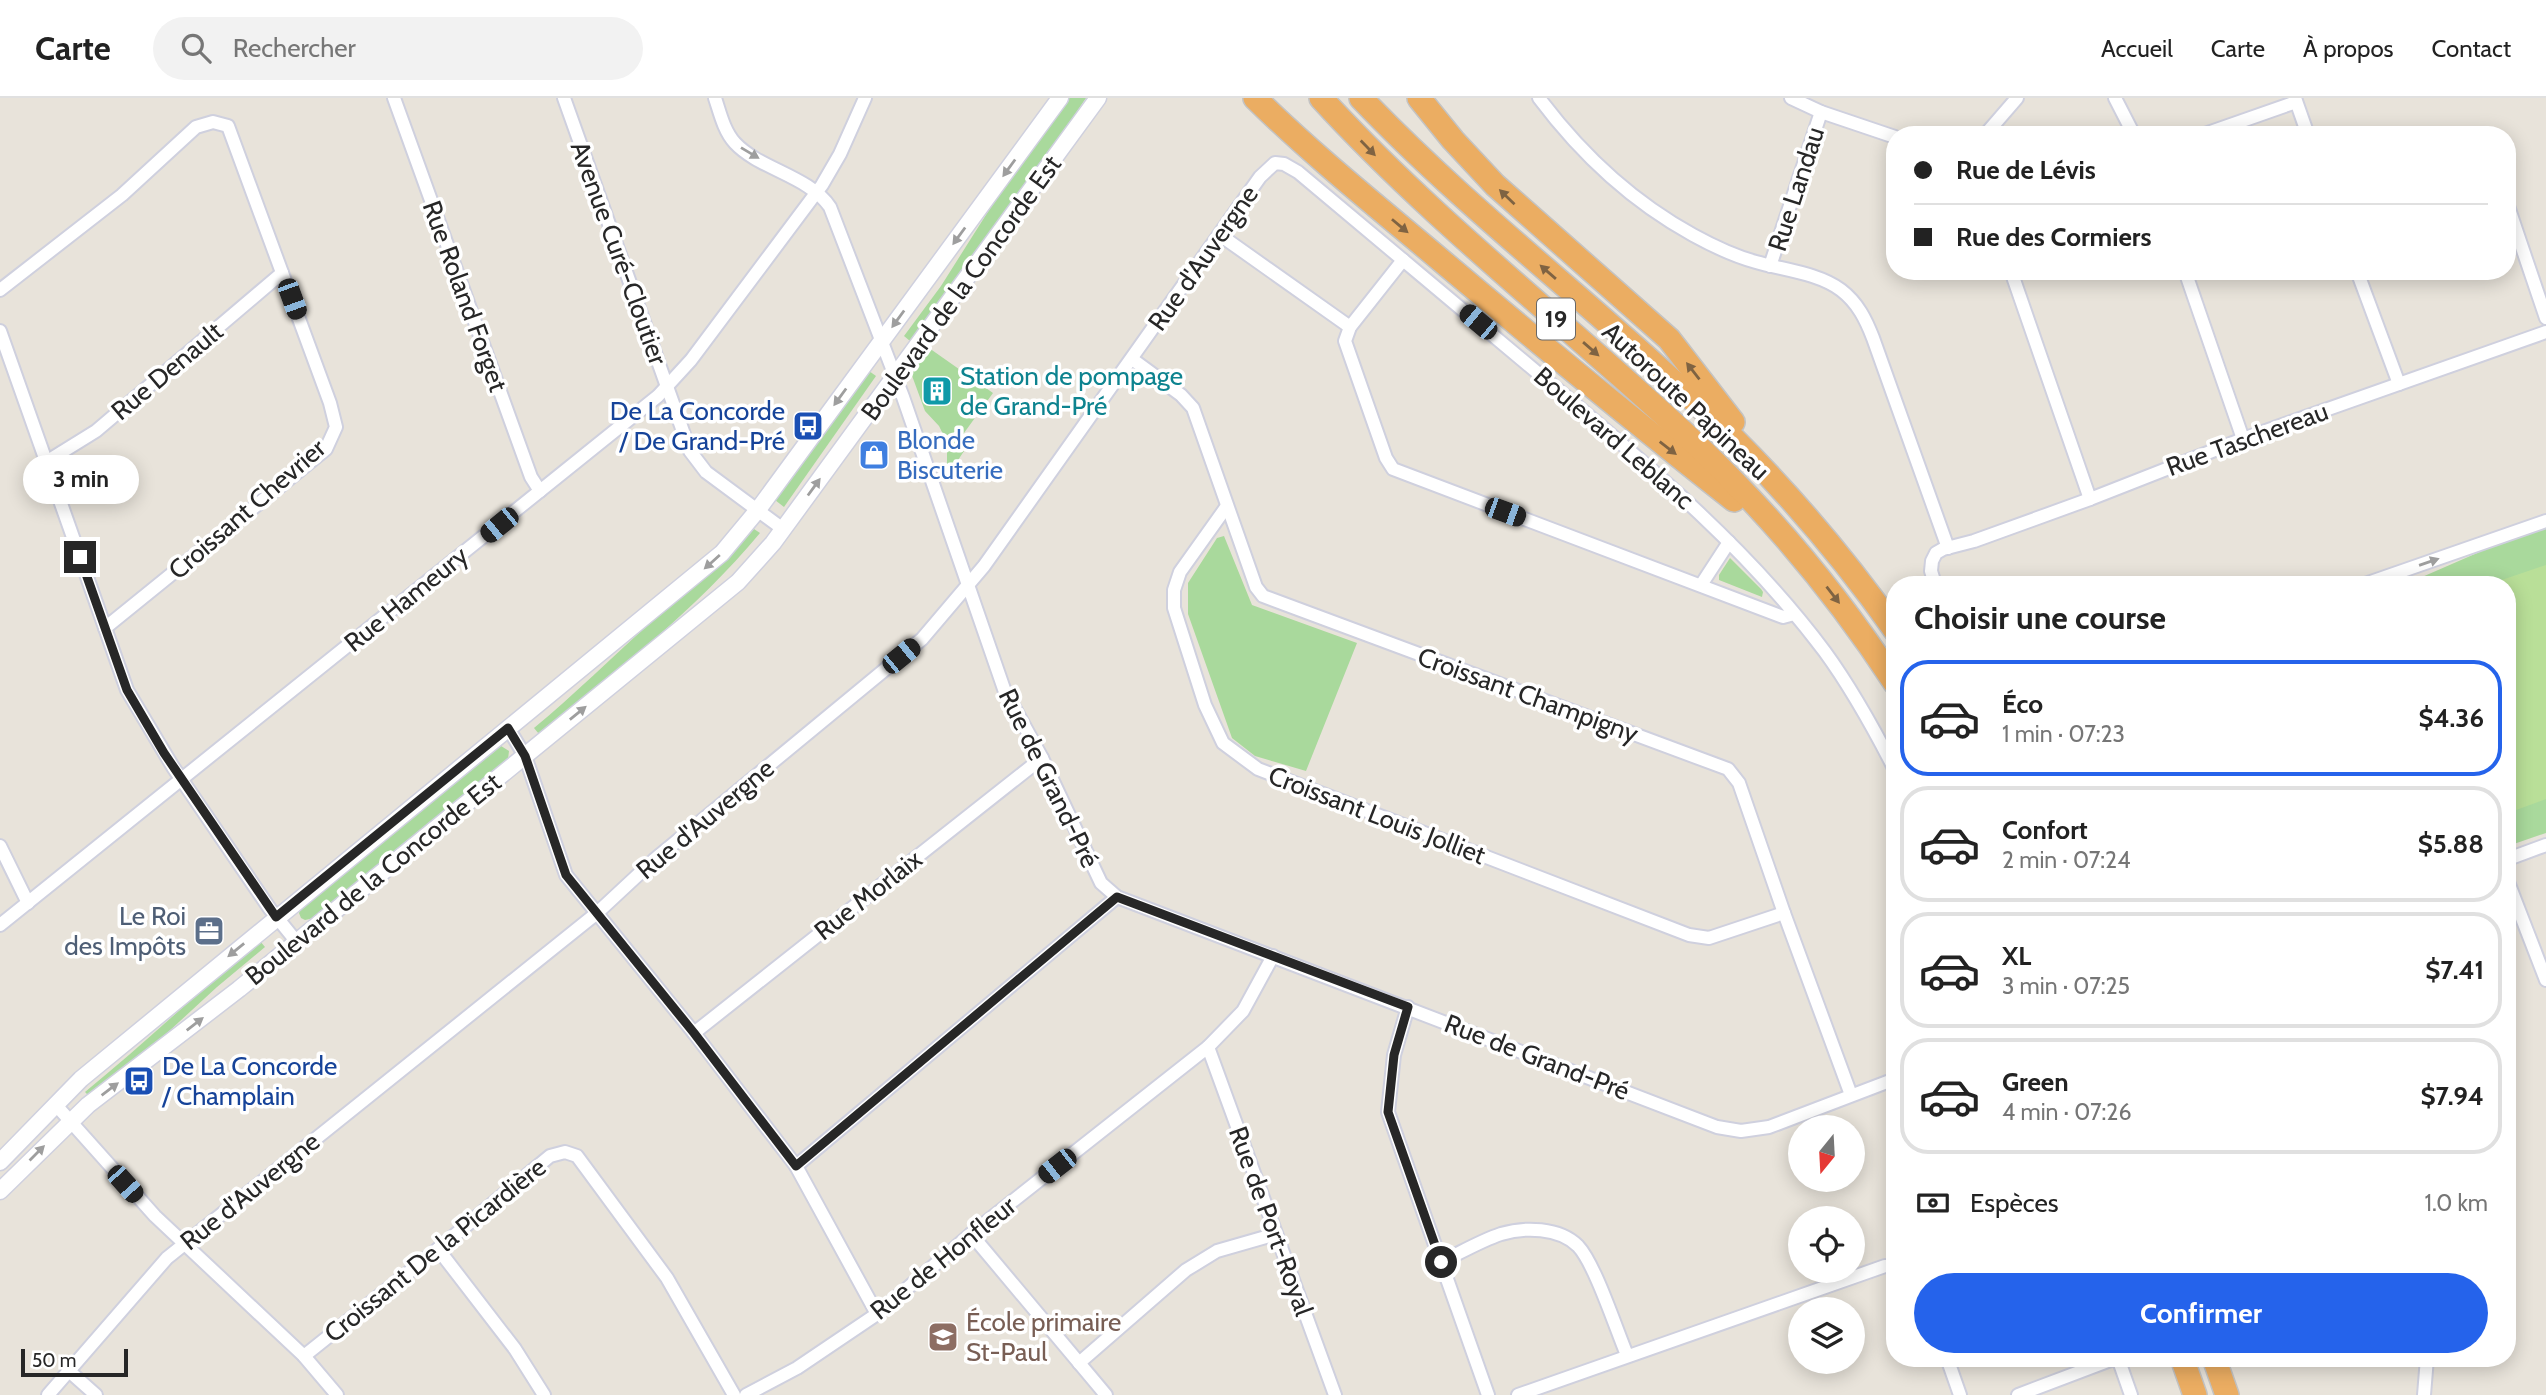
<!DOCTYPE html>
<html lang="fr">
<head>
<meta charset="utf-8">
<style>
	:root { --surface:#fff; --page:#f2f2f2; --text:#222; --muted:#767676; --line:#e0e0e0; --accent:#2563eb }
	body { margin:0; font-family:Cabin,sans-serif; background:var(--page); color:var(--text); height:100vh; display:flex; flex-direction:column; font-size:26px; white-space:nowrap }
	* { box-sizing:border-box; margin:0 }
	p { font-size:23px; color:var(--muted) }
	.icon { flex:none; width:38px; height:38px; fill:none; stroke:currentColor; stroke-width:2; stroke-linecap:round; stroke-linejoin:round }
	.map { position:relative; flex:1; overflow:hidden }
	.sheet { position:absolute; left:1886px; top:478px; width:630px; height:791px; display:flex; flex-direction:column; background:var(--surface); border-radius:28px; box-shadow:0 4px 18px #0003 }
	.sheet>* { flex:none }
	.hud { position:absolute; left:1886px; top:28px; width:630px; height:154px; border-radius:28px; box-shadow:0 4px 18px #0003; display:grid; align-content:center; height:154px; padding:0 28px; background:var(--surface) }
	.needle { width:46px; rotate:198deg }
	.buttons { position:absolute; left:1788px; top:1017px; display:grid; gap:14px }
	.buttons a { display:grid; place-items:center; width:77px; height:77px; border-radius:50%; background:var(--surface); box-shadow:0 4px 18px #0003; font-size:35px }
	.scale { position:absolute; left:21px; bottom:18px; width:107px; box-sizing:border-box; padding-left:7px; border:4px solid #272727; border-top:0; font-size:19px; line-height:24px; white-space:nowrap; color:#272727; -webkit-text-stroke:5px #fff; paint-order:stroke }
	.end { position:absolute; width:32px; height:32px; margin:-16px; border:9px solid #272727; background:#fff; box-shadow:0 0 0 4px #fff }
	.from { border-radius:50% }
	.bubble { position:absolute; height:49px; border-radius:24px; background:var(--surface); box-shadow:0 4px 18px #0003; font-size:23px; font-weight:700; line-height:49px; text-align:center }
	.car { position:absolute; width:21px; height:42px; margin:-21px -10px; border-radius:9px; box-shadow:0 0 5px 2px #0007; background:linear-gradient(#222 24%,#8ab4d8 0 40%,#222 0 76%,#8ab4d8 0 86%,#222 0) }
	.hud b { display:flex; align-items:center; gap:24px; height:66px; font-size:26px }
	.hud b+b { border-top:2px solid var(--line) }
	.hud i { width:18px; height:18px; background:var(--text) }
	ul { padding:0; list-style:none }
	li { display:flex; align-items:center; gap:21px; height:116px; margin:0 14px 10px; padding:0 14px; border:4px solid var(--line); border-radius:28px }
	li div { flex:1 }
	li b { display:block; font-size:26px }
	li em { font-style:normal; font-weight:700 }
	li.active { border-color:var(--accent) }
	li>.icon { width:63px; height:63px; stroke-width:1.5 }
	h2 { padding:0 28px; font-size:32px; line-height:84px }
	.pay { display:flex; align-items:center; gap:18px; height:77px; padding:0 28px; font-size:26px }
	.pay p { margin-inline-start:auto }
	.cta { display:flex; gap:14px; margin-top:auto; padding:14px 28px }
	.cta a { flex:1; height:80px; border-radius:42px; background:var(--accent); color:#fff; font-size:28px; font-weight:700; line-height:80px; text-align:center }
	header { display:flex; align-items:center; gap:42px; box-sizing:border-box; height:98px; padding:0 35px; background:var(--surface); border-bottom:2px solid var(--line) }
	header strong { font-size:33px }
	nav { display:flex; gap:38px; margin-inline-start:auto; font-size:24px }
	.search { width:490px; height:63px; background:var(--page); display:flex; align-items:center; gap:18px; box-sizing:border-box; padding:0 24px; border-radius:38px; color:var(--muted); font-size:26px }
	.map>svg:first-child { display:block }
	.green { fill:#a9d99c }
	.pitch { fill:#b9df98 }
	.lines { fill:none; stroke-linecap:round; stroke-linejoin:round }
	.minor-casing { stroke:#cfd0de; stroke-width:16 }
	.tertiary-casing { stroke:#cfd0de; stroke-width:19 }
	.motorway-casing { stroke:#c3c3c3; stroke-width:26 }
	.minor { stroke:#fff; stroke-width:12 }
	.tertiary { stroke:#fff; stroke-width:16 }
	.motorway { stroke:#ebad62; stroke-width:23 }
	.oneway { fill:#7f6342 }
	.oneway2 { fill:#9e9e9e }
	.route { stroke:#272727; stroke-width:9 }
	.labels { text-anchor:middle; stroke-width:7; stroke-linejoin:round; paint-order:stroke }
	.shield { fill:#fff; stroke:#686868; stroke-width:2 }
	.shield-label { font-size:24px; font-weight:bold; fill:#272727 }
	.street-label { font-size:26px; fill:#272727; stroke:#fff }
	.culture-label { font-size:26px; fill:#0d838f; stroke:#fff; text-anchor:start }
	.transit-label { font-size:26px; fill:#164399; stroke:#fff; text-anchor:end }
	.shop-label { font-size:26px; fill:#366cbe; stroke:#fff; text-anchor:start }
	.service-label { font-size:26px; fill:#4e5e75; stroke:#fff; text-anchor:end }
	.education-label { font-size:26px; fill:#785e54; stroke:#fff; text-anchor:start }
</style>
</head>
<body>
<header>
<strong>Carte</strong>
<div class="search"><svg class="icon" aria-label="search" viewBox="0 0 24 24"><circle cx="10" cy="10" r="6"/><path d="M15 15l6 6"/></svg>Rechercher</div>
<nav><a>Accueil</a><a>Carte</a><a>À propos</a><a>Contact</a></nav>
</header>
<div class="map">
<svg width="2546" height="1297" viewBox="0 0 2546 1297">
	<rect width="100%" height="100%" fill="#e8e3da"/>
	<!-- green -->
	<g class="green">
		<path d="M 1069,0 L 1086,0 L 1058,42 L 910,243 L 904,238 L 941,188 L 996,101 Z"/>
		<path d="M 929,250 L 993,295 L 956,346 L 964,353 L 947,379 L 947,352 L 944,338 L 939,328 L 925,313 L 911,275 Z"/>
		<path d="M 869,273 L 876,278 L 784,409 L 775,402 Z"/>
		<path d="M 2546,425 L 2546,735 L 2508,748 L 2508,486 L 2406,486 Z"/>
		<path d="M 754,431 L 760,435 C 696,512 616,574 539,636 L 534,630 C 575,596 611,560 650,525 C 686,494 723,467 754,431 Z"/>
		<path d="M 1224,438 L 1252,507 L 1357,545 L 1306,673 L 1255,658 L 1232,640 L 1188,516 L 1188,485 L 1217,440 Z"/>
		<path d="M 1730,460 L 1761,491 L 1763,494 L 1762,499 L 1719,482 L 1719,477 Z"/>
		<path d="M 501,648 L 509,653 L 508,661 L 314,820 L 305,822 L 301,820 L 299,815 L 302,809 Z"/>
		<path d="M 260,843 L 265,849 L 217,889 L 141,959 L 88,997 L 85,994 C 145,945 200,892 260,843 Z"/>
	</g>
	<!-- pitch -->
	<path class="pitch" d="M 2546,467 L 2546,701 L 2508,715 L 2508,486 L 2490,486 Z"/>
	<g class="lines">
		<!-- minor casing -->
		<g class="minor-casing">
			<g id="minor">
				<path d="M 394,0 L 531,379 L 540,393"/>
				<path d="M 564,0 L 690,353 L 706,374 L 783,431"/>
				<path d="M 715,0 C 720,15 724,33 735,45 C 759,71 809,78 830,109 L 903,299 L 1004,591 L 1042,660 L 1101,785 L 1117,799 L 1717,1029 L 1741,1033 L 1769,1029 L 1895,981"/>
				<path d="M 1539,0 C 1581,56 1631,103 1693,137 C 1713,148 1734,158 1756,164 C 1784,172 1818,175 1841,192 C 1858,205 1866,222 1873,240 L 1948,450"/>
				<path d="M 1791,0 L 1821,14 L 1895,39"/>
				<path d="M 2115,0 L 2134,37"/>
				<path d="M 2295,0 L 2308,37"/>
				<path d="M 1985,37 L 2017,0"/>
				<path d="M 2202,37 L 2296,4"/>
				<path d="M 2508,108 L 2546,220"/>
				<path d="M 1220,137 L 1350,229"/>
				<path d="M 1403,162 L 1350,229 L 1345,243 L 1386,360 L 1393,371 L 1783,519 L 1794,516"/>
				<path d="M 1770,168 L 1821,14"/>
				<path d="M 2011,173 L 2090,401"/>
				<path d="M 2185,173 L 2243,341"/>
				<path d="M 2357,173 L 2399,286"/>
				<path d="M 0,192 L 122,97 L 196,29 L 213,24 L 228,28 L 330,305 L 336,329 L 326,351 L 105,530"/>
				<path d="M 0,233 L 127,592 L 173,669 L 270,811 L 296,843"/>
				<path d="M 1132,261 L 1181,297 L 1193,310 L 1256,489 L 1263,498 L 1728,671 L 1739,685 L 1784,815 L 1851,997"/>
				<path d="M 46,364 L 96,333 L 282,175"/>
				<path d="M 1227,408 L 1180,474 L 1174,492 L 1174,510 L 1205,607 L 1223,645 L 1258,671 L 1689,837 L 1709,840 L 1784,815"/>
				<path d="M 1935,486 L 1931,473 L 1932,463 L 1936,455 L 1943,451 L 1974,443 L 2090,401 L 2243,341 L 2546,234"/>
				<path d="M 2365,486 L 2546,423"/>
				<path d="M 1701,487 L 1729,444"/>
				<path d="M 508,630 L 525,658 L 566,777 L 694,935 L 796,1068 L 877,1216"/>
				<path d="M 0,748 L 28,805"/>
				<path d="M 2508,761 L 2546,747"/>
				<path d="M 2508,784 L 2546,882"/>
				<path d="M 0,827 L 658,298 L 691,262 L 822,87 L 840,56 L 865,0"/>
				<path d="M 1408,909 L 1394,957 L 1388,1014 L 1488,1297"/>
				<path d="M 694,935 L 1042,660"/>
				<path d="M 1208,949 L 1335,1297"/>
				<path d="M 55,1006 L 155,1118 L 304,1258 L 337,1297"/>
				<path d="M 796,1068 L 1117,799"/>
				<path d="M 971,1136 L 1106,1297"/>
				<path d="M 438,1151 L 515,1251 L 544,1297"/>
				<path d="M 1441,1164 C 1460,1155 1480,1143 1501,1136 C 1524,1129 1559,1129 1578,1148 C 1595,1166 1616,1231 1627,1257"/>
				<path d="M 304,1258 L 438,1151 L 550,1058 L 565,1054 L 577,1058 L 667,1180 L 734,1297"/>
				<path d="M 1947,1260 L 1960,1297"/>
				<path d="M 2118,1260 L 2131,1297"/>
				<path d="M 1079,1265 L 1186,1172 L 1217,1153 L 1276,1136"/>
				<path d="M 69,1273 L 96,1297"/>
				<path d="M 48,1297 L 167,1160 L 597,815 L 654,762 L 922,541 L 984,468 L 1260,79 L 1275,65 L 1284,66 L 1298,74 C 1380,143 1463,212 1545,281 C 1645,365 1746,448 1825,554 C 1852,591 1874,631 1895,672"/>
				<path d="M 746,1297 L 797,1270 L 877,1216 L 971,1136 L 1208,949 L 1243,913 L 1273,858"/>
				<path d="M 1518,1297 L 1885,1168 L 1895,1168"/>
				<path d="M 2018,1297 L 2116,1260"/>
				<path d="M 2424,1297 L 2427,1260"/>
			</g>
		</g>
		<!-- tertiary casing -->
		<g class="tertiary-casing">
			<g id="tertiary">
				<path d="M 0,1064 L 81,981 L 722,455 L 757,413 L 1060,0"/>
				<path d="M 0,1093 L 88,1007 L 239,891 L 738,484 L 773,445 L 1098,0"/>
			</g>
		</g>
		<!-- motorway casing -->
		<g class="motorway-casing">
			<g id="motorway">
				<path d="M 1255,0 C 1314,58 1379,110 1443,164 C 1539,245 1635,324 1734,402"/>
				<path d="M 1321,0 C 1437,127 1574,231 1699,349 C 1773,420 1839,499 1895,585"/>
				<path d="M 1361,0 C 1463,107 1580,196 1688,297 C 1765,368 1835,447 1895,532"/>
				<path d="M 1419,0 L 1453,42 L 1495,87 L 1669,241 L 1733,324"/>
				<path d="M 2182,1260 L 2195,1297"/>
				<path d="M 2214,1260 L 2227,1297"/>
			</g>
		</g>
		<!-- minor -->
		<use href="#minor" class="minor"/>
		<!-- tertiary -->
		<use href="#tertiary" class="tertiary"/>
		<!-- motorway -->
		<use href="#motorway" class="motorway"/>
	</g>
	<!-- one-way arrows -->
	<defs><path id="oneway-solid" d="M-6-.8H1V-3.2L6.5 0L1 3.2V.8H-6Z" transform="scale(1.75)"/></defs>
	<g class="oneway">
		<use href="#oneway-solid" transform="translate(1368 50) rotate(46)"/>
		<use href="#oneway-solid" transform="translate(1507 99) rotate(-136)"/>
		<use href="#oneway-solid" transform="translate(1400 128) rotate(40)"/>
		<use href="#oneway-solid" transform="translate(1548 174) rotate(-139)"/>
		<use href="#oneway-solid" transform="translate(1591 251) rotate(41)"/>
		<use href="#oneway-solid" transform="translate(1693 273) rotate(-128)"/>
		<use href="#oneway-solid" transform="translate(1668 350) rotate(38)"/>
		<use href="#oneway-solid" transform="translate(1833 497) rotate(52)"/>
	</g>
	<g class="oneway2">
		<use href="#oneway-solid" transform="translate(750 55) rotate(31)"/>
		<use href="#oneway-solid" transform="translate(1009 70) rotate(126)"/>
		<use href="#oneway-solid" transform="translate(959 138) rotate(126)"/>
		<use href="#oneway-solid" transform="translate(898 221) rotate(126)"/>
		<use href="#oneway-solid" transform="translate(840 299) rotate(126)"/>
		<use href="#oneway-solid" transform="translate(814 389) rotate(-54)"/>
		<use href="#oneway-solid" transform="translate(712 464) rotate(138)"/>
		<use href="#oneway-solid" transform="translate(2429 464) rotate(-19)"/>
		<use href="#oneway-solid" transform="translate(578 615) rotate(-39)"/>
		<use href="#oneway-solid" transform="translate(236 852) rotate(141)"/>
		<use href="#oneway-solid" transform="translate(195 926) rotate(-38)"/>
		<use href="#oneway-solid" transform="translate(110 991) rotate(-37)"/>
		<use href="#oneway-solid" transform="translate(37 1055) rotate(-45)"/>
	</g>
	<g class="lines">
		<!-- route -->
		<path class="route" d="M 80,459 L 127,592 L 164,655 L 276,819 L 508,630 L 525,658 L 566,777 L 694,935 L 796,1068 L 1117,799 L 1408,909 L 1394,957 L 1388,1014 L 1441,1164"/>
	</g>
	<!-- icons -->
	<defs>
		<g id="building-square" transform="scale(1.575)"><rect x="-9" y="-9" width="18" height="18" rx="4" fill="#0f9aa8" stroke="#fff"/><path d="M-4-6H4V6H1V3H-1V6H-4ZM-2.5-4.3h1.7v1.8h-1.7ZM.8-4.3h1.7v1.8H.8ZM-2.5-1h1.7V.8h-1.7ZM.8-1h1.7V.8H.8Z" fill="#fff"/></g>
		<g id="bus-square" transform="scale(1.575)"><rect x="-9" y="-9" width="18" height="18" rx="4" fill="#1a4fb4" stroke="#fff"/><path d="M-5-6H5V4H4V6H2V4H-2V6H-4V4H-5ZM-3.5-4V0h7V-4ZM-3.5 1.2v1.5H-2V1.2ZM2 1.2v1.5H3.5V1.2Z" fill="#fff"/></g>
		<g id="shop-square" transform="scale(1.575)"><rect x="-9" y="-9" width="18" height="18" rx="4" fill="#3f7fe0" stroke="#fff"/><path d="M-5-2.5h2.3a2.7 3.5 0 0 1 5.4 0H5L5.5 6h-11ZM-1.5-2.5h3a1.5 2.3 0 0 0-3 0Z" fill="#fff"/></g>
		<g id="office-square" transform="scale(1.575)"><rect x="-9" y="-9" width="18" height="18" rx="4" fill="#5c6f8a" stroke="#fff"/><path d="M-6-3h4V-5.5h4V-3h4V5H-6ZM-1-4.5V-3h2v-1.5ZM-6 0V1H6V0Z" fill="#fff"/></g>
		<g id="school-square" transform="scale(1.575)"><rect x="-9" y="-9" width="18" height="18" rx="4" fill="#8d6e63" stroke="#fff"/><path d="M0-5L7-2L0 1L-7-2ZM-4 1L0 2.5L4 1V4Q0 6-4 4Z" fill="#fff"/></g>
	</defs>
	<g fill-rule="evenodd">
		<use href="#building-square" x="937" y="293"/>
		<use href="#bus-square" x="808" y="328"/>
		<use href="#shop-square" x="874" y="357"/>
		<use href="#office-square" x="209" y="833"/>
		<use href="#bus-square" x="139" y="983"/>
		<use href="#school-square" x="943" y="1239"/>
	</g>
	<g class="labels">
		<!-- shield labels -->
		<rect class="shield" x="1537" y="200.5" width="38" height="41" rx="5"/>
		<g class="shield-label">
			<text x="1556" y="229">19</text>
		</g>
		<!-- street labels -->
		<g class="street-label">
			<text transform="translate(1796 91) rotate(-72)" y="9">Rue Landau</text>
			<text transform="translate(619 155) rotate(70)" y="9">Avenue Curé-Cloutier</text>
			<text transform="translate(1203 160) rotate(-55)" y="9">Rue d'Auvergne</text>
			<text transform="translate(961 190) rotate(-54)" y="9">Boulevard de la Concorde Est</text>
			<text transform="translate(465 198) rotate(70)" y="9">Rue Roland Forget</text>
			<text transform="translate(167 273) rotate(-40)" y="9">Rue Denault</text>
			<text transform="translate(1686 303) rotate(43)" y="9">Autoroute Papineau</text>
			<text transform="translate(1614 340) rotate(41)" y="9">Boulevard Leblanc</text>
			<text transform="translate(2247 341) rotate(-20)" y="9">Rue Taschereau</text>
			<text transform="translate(247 411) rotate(-41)" y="9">Croissant Chevrier</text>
			<text transform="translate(406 501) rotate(-39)" y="9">Rue Hameury</text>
			<text transform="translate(1528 597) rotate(20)" y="9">Croissant Champigny</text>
			<text transform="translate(1049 680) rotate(64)" y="9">Rue de Grand-Pré</text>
			<text transform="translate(1377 717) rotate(21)" y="9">Croissant Louis Jolliet</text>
			<text transform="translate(705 721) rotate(-40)" y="9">Rue d'Auvergne</text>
			<text transform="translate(373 781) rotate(-39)" y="9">Boulevard de la Concorde Est</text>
			<text transform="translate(868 797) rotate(-38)" y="9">Rue Morlaix</text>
			<text transform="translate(1537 959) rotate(21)" y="9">Rue de Grand-Pré</text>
			<text transform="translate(250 1093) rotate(-39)" y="9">Rue d'Auvergne</text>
			<text transform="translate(1271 1123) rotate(70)" y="9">Rue de Port-Royal</text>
			<text transform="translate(435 1152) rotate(-39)" y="9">Croissant De la Picardière</text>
			<text transform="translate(943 1160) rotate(-39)" y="9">Rue de Honfleur</text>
		</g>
		<!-- culture labels -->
		<g class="culture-label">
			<text x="960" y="287">Station de pompage<tspan x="960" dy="30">de Grand-Pré</tspan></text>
		</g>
		<!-- transit labels -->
		<g class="transit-label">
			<text x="785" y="322">De La Concorde<tspan x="785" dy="30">/ De Grand-Pré</tspan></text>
			<text x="162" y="977" text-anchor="start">De La Concorde<tspan x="162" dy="30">/ Champlain</tspan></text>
		</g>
		<!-- shop labels -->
		<g class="shop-label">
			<text x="897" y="351">Blonde<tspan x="897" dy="30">Biscuterie</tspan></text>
		</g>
		<!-- service labels -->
		<g class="service-label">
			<text x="186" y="827">Le Roi<tspan x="186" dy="30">des Impôts</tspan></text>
		</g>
		<!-- education labels -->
		<g class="education-label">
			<text x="966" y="1233">École primaire<tspan x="966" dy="30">St-Paul</tspan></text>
		</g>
	</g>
</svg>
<div class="buttons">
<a><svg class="needle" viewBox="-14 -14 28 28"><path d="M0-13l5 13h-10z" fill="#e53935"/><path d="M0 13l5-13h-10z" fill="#767676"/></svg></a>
<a><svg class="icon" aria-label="locate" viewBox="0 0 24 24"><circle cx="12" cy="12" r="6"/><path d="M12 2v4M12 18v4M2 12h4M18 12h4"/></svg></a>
<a><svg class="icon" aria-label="layers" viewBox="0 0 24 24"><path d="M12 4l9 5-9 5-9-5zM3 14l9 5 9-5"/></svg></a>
</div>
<div class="scale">50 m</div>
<i class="end from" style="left:1441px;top:1164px"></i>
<i class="end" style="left:80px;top:459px"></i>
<div class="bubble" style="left:23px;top:357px;width:116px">3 min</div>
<i class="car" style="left:292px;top:201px;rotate:160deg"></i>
<i class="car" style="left:1478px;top:224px;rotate:310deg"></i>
<i class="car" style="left:1505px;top:414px;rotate:110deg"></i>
<i class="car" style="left:499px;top:427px;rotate:231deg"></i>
<i class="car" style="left:901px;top:558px;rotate:51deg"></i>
<i class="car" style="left:1057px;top:1068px;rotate:232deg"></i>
<i class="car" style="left:125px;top:1086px;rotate:138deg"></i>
<div class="hud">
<b><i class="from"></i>Rue de Lévis</b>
<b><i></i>Rue des Cormiers</b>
</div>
<section class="sheet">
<h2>Choisir une course</h2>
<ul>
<li class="active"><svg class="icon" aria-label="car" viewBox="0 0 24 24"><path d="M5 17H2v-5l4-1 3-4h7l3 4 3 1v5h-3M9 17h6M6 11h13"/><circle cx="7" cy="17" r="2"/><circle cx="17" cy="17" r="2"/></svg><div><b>Éco</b><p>1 min · 07:23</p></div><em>$4.36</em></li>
<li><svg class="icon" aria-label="car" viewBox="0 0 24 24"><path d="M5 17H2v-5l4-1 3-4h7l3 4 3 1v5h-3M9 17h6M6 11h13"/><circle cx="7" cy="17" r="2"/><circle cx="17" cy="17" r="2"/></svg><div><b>Confort</b><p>2 min · 07:24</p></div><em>$5.88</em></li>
<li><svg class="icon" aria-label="car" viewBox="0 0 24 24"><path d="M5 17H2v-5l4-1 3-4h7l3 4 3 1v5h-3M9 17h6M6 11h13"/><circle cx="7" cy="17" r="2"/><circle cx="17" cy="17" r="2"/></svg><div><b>XL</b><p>3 min · 07:25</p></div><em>$7.41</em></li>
<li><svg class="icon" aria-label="car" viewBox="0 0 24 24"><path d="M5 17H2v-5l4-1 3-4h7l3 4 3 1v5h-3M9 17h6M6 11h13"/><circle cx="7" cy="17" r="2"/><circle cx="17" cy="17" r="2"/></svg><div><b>Green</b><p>4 min · 07:26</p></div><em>$7.94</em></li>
</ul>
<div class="pay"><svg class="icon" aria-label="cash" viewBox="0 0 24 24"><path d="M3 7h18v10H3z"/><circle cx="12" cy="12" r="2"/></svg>Espèces<p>1.0 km</p></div>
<div class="cta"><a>Confirmer</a></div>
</section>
</div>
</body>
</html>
